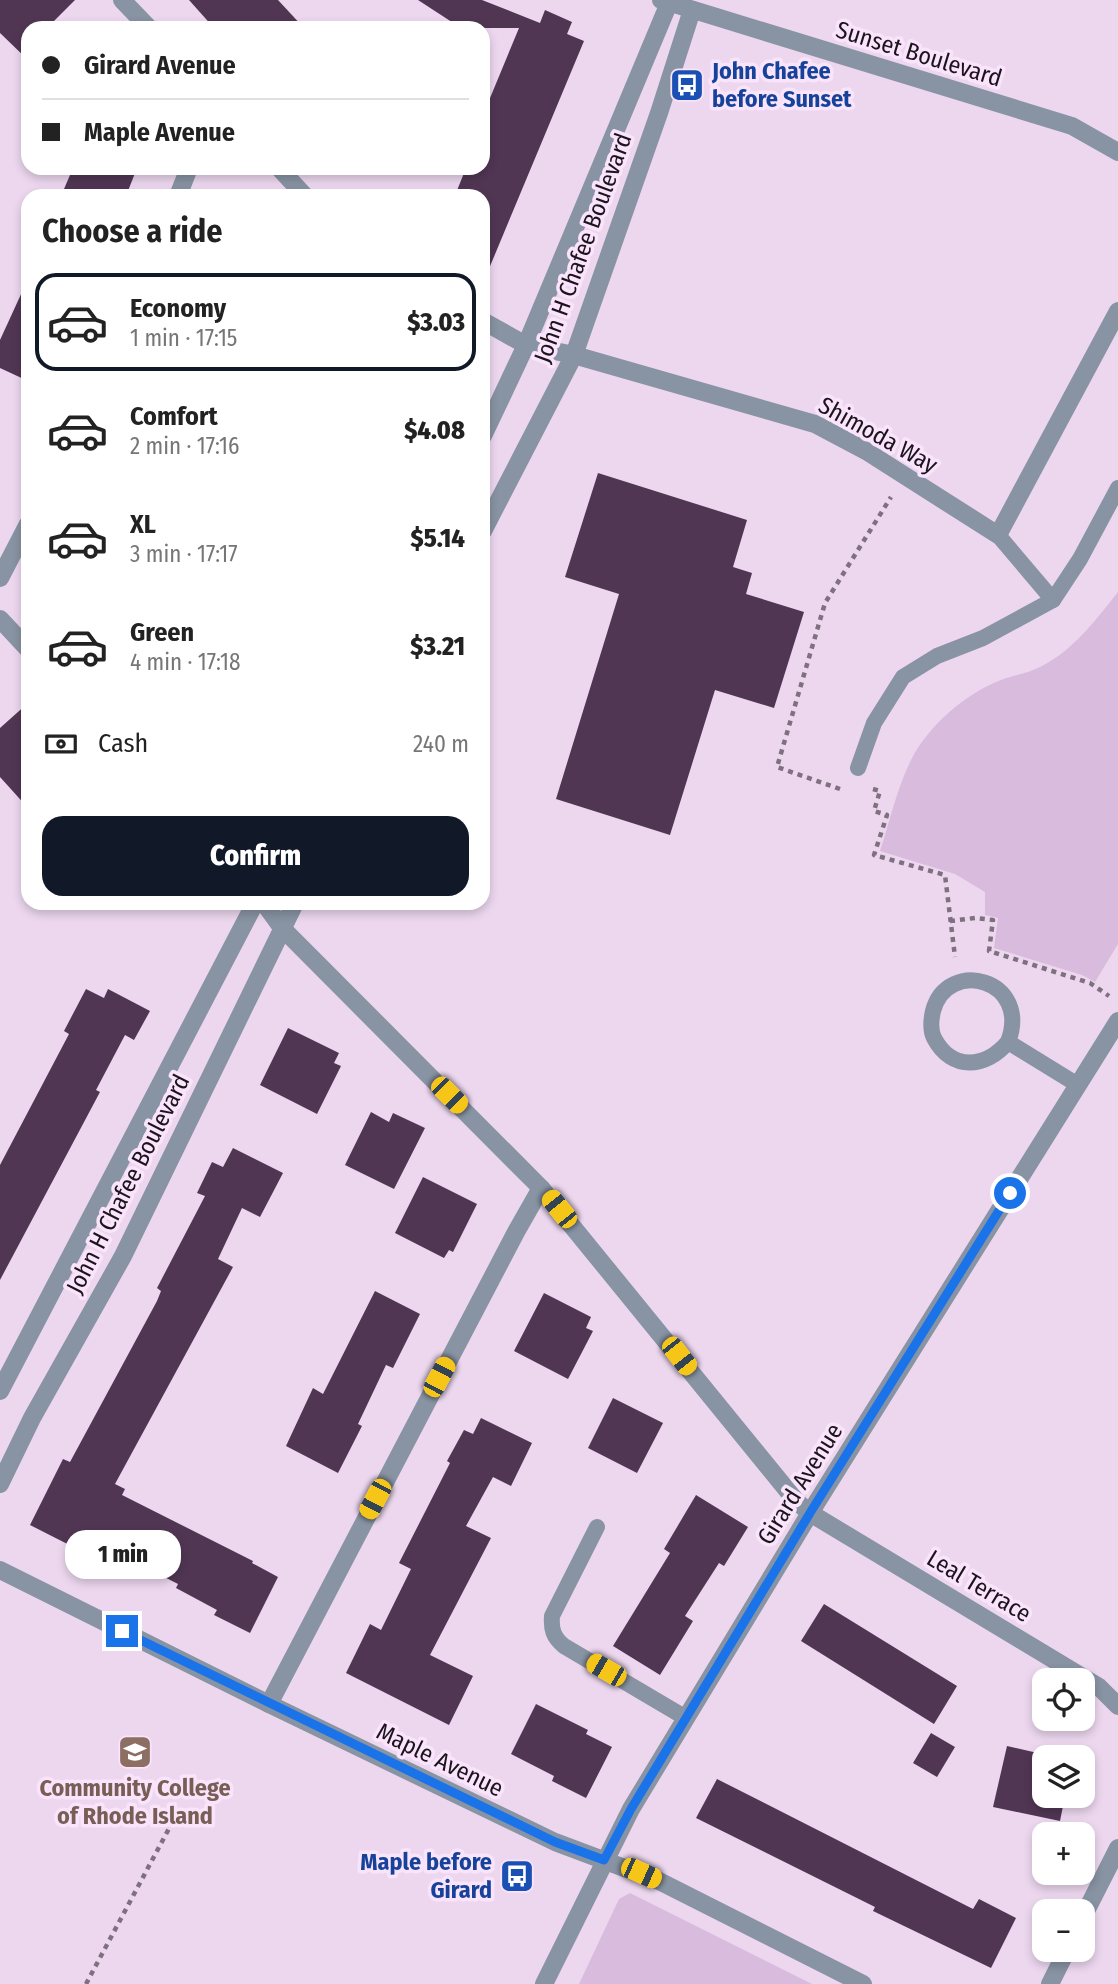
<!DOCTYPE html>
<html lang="en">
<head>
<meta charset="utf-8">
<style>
	:root { --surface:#fff; --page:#f2f2f2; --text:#222; --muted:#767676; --line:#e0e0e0; --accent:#111827 }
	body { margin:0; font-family:"Fira Sans Condensed",sans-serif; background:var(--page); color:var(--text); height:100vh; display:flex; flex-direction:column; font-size:26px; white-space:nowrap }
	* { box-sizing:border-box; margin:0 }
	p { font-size:23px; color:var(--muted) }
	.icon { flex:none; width:38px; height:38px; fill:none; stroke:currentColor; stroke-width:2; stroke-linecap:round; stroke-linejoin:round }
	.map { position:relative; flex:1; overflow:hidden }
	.sheet { position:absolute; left:21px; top:189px; width:469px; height:721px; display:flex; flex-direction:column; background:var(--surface); border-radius:21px; box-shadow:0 4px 10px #0003 }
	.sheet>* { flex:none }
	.banner { position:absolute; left:21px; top:21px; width:469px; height:154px; border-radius:21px; box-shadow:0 4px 10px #0003; display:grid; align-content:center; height:154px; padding:0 21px; background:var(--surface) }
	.tools { position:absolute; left:1032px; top:1668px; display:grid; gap:14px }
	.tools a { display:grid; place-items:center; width:63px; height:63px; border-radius:14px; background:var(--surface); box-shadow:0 4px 10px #0003; font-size:35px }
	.end { position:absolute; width:32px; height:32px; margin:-16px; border:9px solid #1a73e8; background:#fff; box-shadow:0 0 0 4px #fff }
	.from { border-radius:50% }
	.bubble { position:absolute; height:49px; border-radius:21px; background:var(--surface); box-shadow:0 4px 10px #0003; font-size:23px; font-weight:800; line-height:49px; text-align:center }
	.car { position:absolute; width:21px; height:42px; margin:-21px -10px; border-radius:9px; box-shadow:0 0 5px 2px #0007; background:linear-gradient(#f5c518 24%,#345 0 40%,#f5c518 0 76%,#345 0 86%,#f5c518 0) }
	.banner b { display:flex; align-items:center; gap:24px; height:66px; font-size:26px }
	.banner b+b { border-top:2px solid var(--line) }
	.banner i { width:18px; height:18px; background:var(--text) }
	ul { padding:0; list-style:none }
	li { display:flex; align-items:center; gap:21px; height:98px; margin:0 14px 10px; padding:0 7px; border:4px solid transparent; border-radius:21px }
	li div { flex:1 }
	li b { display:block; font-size:26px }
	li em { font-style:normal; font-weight:800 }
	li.on { border-color:var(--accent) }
	li>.icon { width:63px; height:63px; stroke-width:1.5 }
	h2 { padding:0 21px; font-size:32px; line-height:84px }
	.pay { display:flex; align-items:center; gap:18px; height:77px; padding:0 21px; font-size:26px }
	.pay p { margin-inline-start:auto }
	.primary-button { display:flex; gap:14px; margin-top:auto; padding:14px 21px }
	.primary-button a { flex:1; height:80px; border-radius:21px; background:var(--accent); color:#fff; font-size:28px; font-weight:800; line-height:80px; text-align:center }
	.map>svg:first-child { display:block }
	.green { fill:#d9bbdd }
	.building { fill:#513654 }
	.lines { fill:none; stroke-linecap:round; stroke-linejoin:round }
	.path { stroke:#7e707f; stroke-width:4.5; stroke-dasharray:5 5; stroke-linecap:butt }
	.service { stroke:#8893a3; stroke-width:16 }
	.minor { stroke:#8893a3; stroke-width:18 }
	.tertiary { stroke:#8893a3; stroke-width:18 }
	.route { stroke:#1a73e8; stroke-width:9 }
	.labels { text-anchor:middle; stroke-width:7; stroke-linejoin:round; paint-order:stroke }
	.street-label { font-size:24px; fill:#1c141c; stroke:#f9e4fc }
	.transit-label { font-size:24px; font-weight:bold; fill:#164399; stroke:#f9e4fc; text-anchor:start }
	.education-label { font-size:24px; font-weight:bold; fill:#785e54; stroke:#f9e4fc }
</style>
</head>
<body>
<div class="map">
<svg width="1118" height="1984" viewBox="0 0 1118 1984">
	<rect width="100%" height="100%" fill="#ecd7ef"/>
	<!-- green -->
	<g class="green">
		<path d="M 1118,592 L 1118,944 L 1095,982 L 1082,975 L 994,948 L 998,918 L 985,915 L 985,892 L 955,874 L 880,851 C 890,821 897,788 911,760 C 929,725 965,694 1001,680 C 1014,675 1029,673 1042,666 C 1072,651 1097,619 1118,592 Z"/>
		<path d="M 630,1893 L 812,1984 L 579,1984 L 619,1899 Z"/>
	</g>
	<!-- building -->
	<g class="building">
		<path d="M 0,0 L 75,0 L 47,28 L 28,28 L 28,60 L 0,33 Z"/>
		<path d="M 189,0 L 278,0 L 304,28 L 214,28 Z"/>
		<path d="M 418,0 L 482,0 L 540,23 L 545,10 L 572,22 L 567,34 L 584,41 L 483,283 L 483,196 L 463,196 L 456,193 L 466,168 L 483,168 L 483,115 L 519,28 L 461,28 Z"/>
		<path d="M 73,168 L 137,168 L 126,196 L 61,196 Z"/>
		<path d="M 28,279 L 28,381 L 0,368 L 0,340 Z"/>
		<path d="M 598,473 L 747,520 L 733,567 L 752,573 L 746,594 L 804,612 L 774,708 L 715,690 L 670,835 L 556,799 L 619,594 L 565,577 Z"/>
		<path d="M 28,703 L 28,808 L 0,777 L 0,728 Z"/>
		<path d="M 86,989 L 104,998 L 108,989 L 150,1011 L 134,1040 L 125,1035 L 96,1090 L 100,1092 L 0,1280 L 0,1165 L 69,1034 L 64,1031 Z"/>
		<path d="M 288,1028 L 339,1053 L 334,1063 L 341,1066 L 317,1114 L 260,1085 Z"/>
		<path d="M 371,1112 L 389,1122 L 393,1113 L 425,1128 L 394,1189 L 345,1165 Z"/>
		<path d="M 233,1148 L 283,1173 L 260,1217 L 242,1208 L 218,1259 L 233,1267 L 115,1484 L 125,1489 L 122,1495 L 253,1561 L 252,1563 L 278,1577 L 250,1633 L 214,1615 L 217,1610 L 176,1588 L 178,1584 L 98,1543 L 91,1556 L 30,1525 L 63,1459 L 70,1462 L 157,1301 L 161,1291 L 157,1288 L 205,1196 L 197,1193 L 212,1162 L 223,1167 Z"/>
		<path d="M 423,1177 L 477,1204 L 453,1252 L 449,1250 L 444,1258 L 395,1233 Z"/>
		<path d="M 375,1291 L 420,1314 L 393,1368 L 386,1365 L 358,1424 L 362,1426 L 338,1473 L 286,1446 L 313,1388 L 323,1394 Z"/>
		<path d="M 544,1293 L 591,1317 L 586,1328 L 593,1331 L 568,1379 L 514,1351 Z"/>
		<path d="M 613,1398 L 663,1423 L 637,1473 L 588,1448 Z"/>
		<path d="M 481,1418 L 532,1443 L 511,1486 L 493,1477 L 466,1526 L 491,1538 L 430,1655 L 473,1676 L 449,1725 L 346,1673 L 370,1624 L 381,1630 L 411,1569 L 399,1563 L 450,1463 L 447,1461 L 464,1430 L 473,1434 Z"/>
		<path d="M 696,1495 L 748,1527 L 724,1566 L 719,1563 L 685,1616 L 693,1621 L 660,1675 L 613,1646 L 670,1553 L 664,1549 Z"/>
		<path d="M 824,1604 L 957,1686 L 934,1724 L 801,1641 Z"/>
		<path d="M 536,1704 L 588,1730 L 586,1734 L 612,1747 L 586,1798 L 552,1781 L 554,1776 L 511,1754 Z"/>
		<path d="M 931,1733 L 955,1747 L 937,1777 L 913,1763 Z"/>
		<path d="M 1007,1746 L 1055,1757 L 1045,1757 L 1045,1796 L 1065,1796 L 1060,1821 L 993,1807 Z"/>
		<path d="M 717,1779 L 973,1909 L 979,1899 L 1016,1918 L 991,1968 L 873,1911 L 875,1907 L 696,1818 Z"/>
	</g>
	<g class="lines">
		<!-- path -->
		<g class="path">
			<path d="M 840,789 L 777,767 L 825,603 L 891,497"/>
			<path d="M 873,789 L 880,791 L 874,811 L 887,815 L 874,855 L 945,875 L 955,957"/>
			<path d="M 950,921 L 975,918 L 993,920 L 989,951 L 1090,983 L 1109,996"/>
			<path d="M 86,1984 L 173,1821"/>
		</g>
		<!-- service -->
		<g class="service">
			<path d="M 998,535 L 1053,600"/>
			<path d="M 858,768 L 874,723 L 903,677 L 937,656 L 983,638 L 1053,600 L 1080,559 L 1118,488"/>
			<path d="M 1008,1042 C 1032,979 947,957 933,1011 C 931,1020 930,1030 934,1038 C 952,1072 986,1068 1008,1042 L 1078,1085"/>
			<path d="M 597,1527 L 552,1616 C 551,1629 553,1637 564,1646 L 686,1718"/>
		</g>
		<!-- minor -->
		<g class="minor">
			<path d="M 122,0 L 149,28"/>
			<path d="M 661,0 L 1072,126 L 1118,152"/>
			<path d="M 279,168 L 305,196"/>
			<path d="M 178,196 L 189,168"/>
			<path d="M 483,321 L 526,345 L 574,355 L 815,424 L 866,451 L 998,535 L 1118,311"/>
			<path d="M 483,436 L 526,345 L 669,3"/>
			<path d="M 483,531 L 574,355 L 659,113 L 692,10"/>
			<path d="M 0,578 L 28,524"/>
			<path d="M 0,619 L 28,649"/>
			<path d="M 264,903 L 282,928 L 541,1188 L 796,1501 L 810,1513 L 1099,1687 L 1118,1706"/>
			<path d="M 0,1391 L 255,903"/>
			<path d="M 0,1484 L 32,1418 L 123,1256 L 295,903"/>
			<path d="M 269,1704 L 516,1232 L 541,1188"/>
			<path d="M 1083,1917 L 1118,1848"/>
			<path d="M 1050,1984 L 1067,1950"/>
		</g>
		<!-- tertiary -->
		<g class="tertiary">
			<path d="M 0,1570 L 269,1704 L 555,1842 L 659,1881 L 863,1984"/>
			<path d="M 544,1984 L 631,1809 L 810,1513 L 1118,1021"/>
		</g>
	</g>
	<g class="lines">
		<!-- route -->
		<path class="route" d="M 122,1631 L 555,1842 L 604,1860 L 631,1809 L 810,1513 L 1010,1193"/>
	</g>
	<!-- icons -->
	<defs>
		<g id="bus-square" transform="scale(1.75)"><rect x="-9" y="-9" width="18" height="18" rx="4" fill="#1a4fb4" stroke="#f9e4fc"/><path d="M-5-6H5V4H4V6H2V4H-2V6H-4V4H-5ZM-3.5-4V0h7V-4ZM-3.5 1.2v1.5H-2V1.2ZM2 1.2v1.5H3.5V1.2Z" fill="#fff"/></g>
		<g id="university-square" transform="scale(1.75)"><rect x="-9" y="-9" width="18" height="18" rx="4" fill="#8d6e63" stroke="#f9e4fc"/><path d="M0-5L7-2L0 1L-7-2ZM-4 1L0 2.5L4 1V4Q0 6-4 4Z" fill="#fff"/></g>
	</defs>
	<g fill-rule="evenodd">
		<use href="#bus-square" x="687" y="85"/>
		<use href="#university-square" x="135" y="1752"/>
		<use href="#bus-square" x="517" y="1876"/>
	</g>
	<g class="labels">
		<!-- street labels -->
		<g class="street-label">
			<text transform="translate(919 54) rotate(17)" y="8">Sunset Boulevard</text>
			<text transform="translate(583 248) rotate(-70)" y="8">John H Chafee Boulevard</text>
			<text transform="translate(878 435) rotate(29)" y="8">Shimoda Way</text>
			<text transform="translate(128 1184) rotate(-63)" y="8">John H Chafee Boulevard</text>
			<text transform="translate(800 1484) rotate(-58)" y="8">Girard Avenue</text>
			<text transform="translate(979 1586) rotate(31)" y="8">Leal Terrace</text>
			<text transform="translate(440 1760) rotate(26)" y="8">Maple Avenue</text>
		</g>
		<!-- transit labels -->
		<g class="transit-label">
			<text x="712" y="79">John Chafee<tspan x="712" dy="28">before Sunset</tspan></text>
			<text x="492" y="1870" text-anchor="end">Maple before<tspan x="492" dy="28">Girard</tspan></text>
		</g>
		<!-- education labels -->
		<g class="education-label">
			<text x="135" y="1796">Community College<tspan x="135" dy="28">of Rhode Island</tspan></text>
		</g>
	</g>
</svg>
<div class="tools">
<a><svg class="icon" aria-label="locate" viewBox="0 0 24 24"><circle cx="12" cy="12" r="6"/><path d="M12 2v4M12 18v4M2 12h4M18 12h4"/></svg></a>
<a><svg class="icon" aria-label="layers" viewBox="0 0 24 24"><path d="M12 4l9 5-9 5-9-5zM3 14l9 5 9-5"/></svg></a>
<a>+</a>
<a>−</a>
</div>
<i class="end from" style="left:1010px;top:1193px"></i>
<i class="end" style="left:122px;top:1631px"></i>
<div class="bubble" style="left:65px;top:1530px;width:116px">1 min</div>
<i class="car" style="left:449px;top:1095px;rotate:135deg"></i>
<i class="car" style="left:559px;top:1209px;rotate:321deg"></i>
<i class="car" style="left:679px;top:1356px;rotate:142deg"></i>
<i class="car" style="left:439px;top:1377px;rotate:28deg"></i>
<i class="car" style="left:375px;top:1499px;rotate:208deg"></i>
<i class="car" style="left:606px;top:1670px;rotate:300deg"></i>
<i class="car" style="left:641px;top:1873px;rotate:114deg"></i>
<div class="banner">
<b><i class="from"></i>Girard Avenue</b>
<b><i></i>Maple Avenue</b>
</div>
<section class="sheet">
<h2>Choose a ride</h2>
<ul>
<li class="on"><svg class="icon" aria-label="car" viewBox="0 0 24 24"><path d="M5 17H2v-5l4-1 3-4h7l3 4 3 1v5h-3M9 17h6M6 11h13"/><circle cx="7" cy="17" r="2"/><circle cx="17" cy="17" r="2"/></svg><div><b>Economy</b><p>1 min · 17:15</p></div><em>$3.03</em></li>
<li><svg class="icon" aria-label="car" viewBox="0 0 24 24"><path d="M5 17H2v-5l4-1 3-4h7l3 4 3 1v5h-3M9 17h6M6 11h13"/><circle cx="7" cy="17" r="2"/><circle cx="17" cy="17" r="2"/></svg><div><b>Comfort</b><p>2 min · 17:16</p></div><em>$4.08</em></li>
<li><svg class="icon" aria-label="car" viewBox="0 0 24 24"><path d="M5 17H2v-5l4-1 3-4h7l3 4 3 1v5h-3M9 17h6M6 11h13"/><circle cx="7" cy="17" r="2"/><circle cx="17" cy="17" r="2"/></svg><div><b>XL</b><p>3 min · 17:17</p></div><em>$5.14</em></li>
<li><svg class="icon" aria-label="car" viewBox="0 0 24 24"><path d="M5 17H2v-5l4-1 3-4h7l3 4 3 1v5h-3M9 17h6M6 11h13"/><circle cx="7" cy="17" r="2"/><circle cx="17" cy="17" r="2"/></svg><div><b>Green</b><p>4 min · 17:18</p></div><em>$3.21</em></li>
</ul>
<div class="pay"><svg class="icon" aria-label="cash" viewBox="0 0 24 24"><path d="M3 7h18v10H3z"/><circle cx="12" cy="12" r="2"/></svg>Cash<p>240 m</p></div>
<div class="primary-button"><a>Confirm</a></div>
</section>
</div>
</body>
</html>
